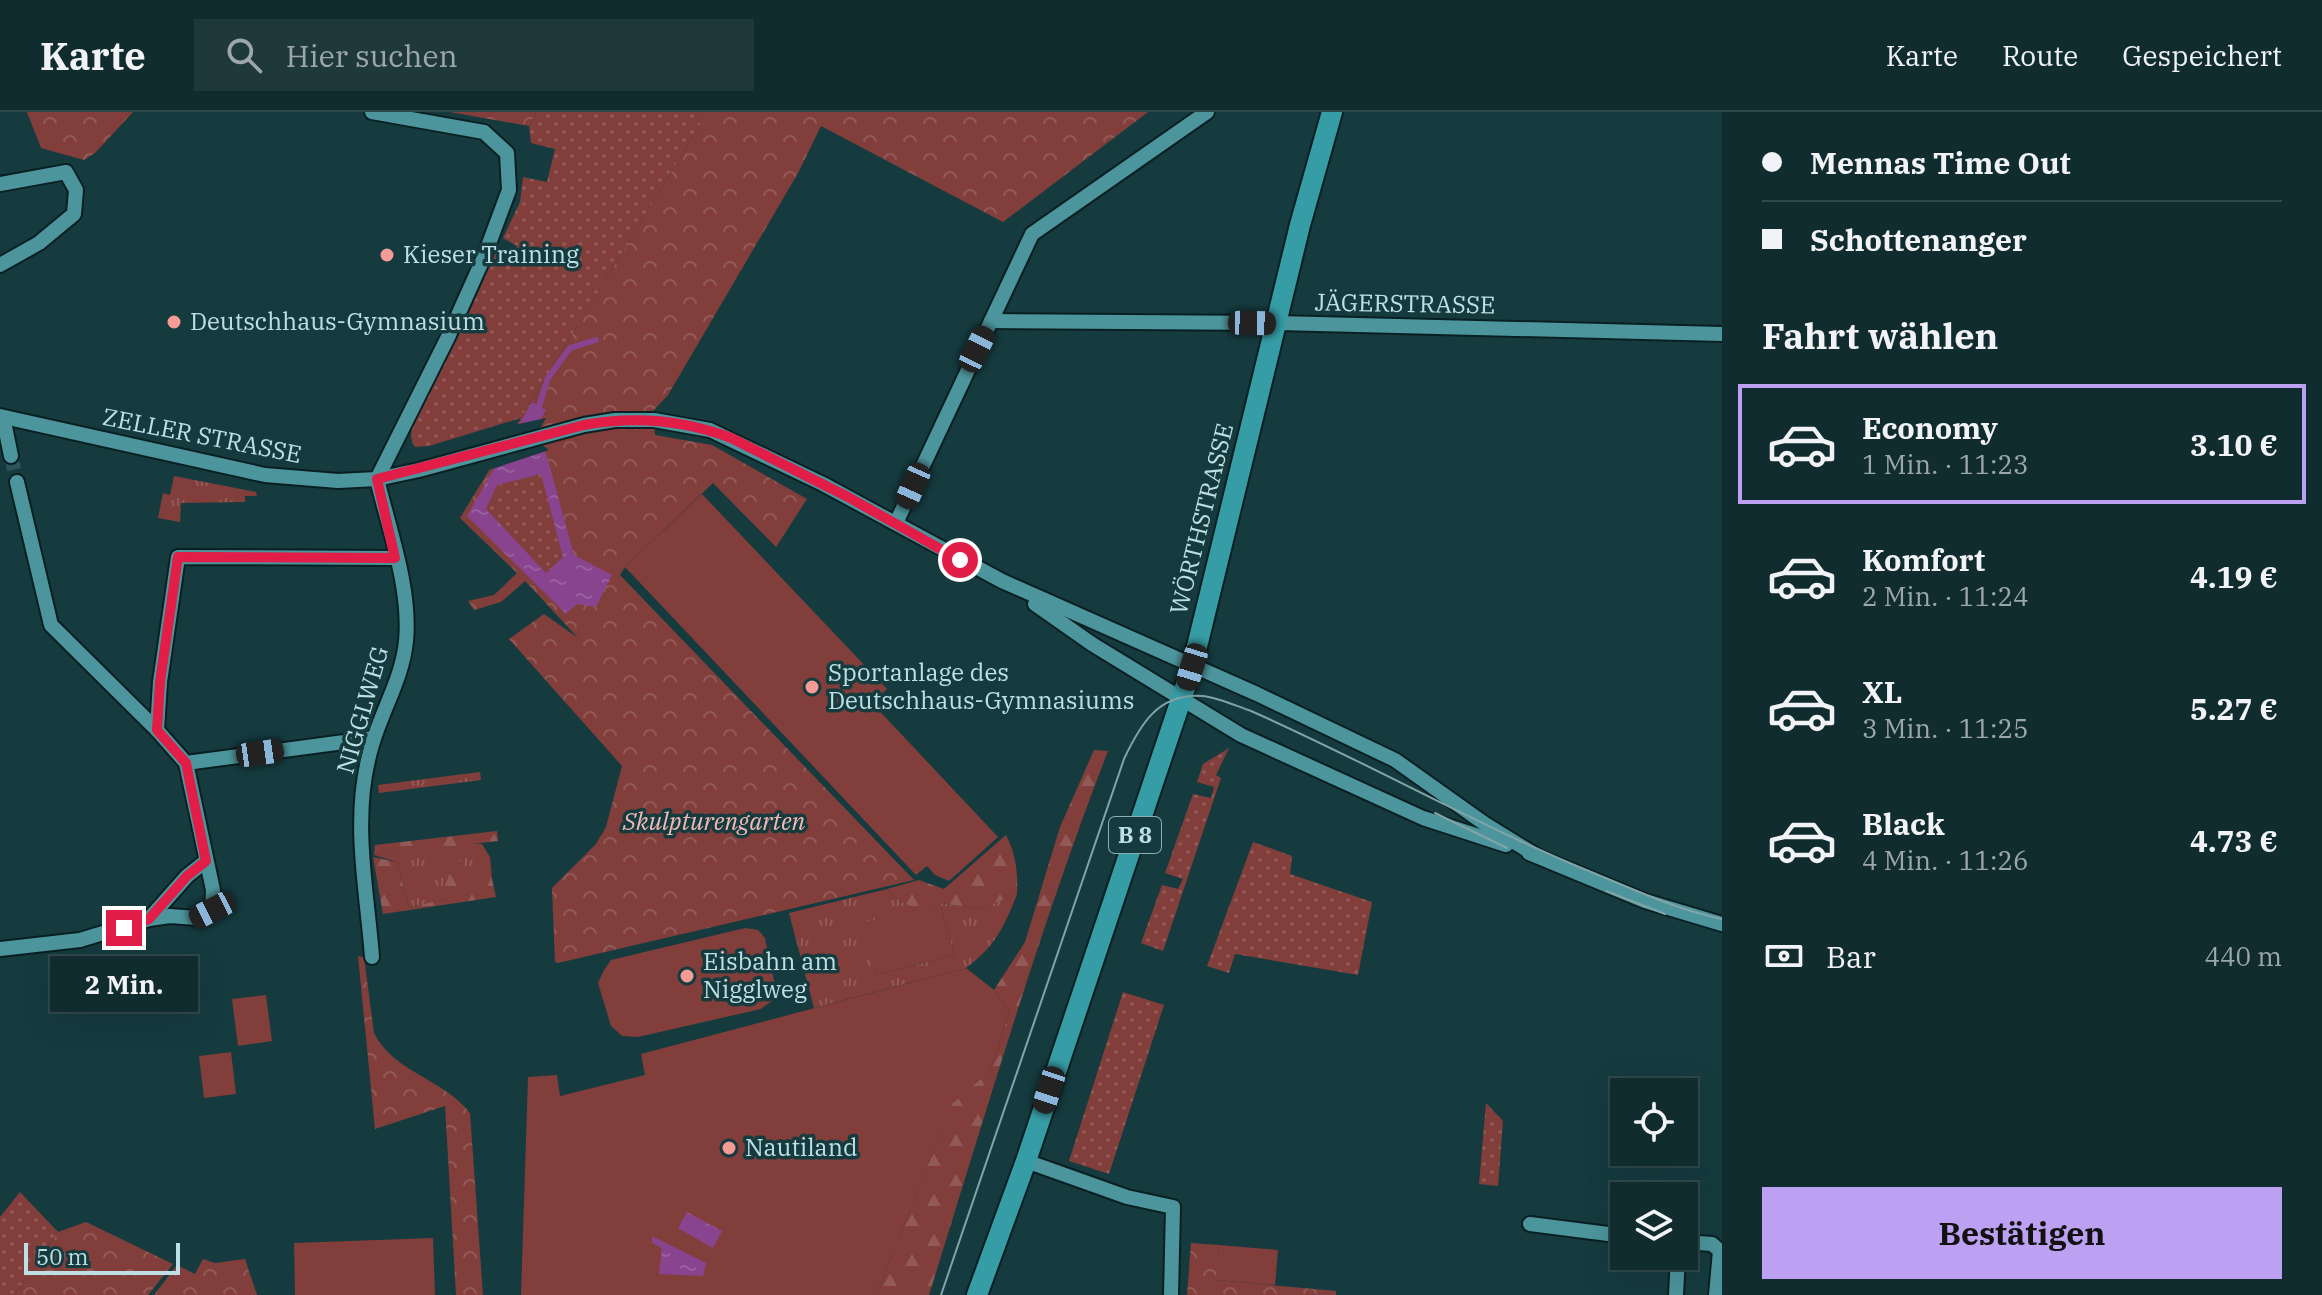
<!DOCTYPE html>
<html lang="de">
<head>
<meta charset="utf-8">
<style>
	:root { --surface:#102c2f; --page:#1e383b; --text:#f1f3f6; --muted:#9ca7aa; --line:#30484b; --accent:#bca0f2 }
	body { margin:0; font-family:"IBM Plex Serif",serif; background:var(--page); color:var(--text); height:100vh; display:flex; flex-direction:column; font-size:30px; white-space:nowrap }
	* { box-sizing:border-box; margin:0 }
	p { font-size:26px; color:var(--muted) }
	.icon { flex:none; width:44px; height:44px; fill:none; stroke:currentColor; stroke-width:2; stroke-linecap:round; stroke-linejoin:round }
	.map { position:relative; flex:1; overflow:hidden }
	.panel { display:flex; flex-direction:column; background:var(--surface); width:600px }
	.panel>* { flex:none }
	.banner { display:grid; align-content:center; height:176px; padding:0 40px; background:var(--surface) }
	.buttons { position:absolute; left:1610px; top:966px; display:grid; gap:16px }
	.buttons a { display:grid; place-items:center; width:88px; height:88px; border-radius:0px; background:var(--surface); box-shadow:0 8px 32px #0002,0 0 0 2px var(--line); font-size:40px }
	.scale { position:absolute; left:24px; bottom:20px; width:156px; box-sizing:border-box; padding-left:8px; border:4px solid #bee0e4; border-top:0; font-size:22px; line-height:28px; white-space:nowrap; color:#bee0e4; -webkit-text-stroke:6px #153b3f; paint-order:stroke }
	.end { position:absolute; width:36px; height:36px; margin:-18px; border:10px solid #e11d48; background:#fff; box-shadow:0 0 0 4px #fff }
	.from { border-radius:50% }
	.bubble { position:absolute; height:56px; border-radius:0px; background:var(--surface); box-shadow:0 8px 32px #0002,0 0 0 2px var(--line); font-size:26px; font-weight:800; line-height:56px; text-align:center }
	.car { position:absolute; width:24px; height:48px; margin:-24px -12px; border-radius:10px; box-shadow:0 0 6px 2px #0007; background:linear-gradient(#222 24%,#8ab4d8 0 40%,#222 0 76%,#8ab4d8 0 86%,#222 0) }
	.banner b { display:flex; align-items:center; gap:28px; height:76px; font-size:30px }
	.banner b+b { border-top:2px solid var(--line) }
	.banner i { width:20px; height:20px; background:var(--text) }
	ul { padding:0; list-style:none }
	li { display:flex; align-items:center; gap:24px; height:120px; margin:0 16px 12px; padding:0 24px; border:4px solid transparent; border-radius:0px }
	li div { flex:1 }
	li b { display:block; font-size:30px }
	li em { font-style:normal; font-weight:800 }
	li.active { border-color:var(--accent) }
	li>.icon { width:72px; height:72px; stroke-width:1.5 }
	h2 { padding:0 40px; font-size:36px; line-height:96px }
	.pay { display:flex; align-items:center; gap:20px; height:88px; padding:0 40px; font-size:30px }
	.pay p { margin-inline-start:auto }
	.cta { display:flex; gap:16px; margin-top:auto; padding:16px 40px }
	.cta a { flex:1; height:92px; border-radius:0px; background:var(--accent); color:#111; font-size:32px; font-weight:800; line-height:92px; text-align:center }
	header { display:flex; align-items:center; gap:48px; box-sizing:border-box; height:112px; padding:0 40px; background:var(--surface); border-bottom:2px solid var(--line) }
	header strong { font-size:38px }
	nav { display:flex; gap:44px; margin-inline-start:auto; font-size:28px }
	.search { width:560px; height:72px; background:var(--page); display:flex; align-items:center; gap:20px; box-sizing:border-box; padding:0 28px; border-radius:0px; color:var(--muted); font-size:30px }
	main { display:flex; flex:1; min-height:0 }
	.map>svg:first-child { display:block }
	.grass { fill:url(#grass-tufts) }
	.forest { fill:url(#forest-firs) }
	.park { fill:url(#park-crowns) }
	.garden { fill:url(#garden-dots) }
	.pitch { fill:#823e3b }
	.water { fill:url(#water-ripples); fill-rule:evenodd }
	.pier { fill:#153b3f }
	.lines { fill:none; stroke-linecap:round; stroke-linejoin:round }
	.stream { stroke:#894490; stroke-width:6 }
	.minor-tunnel { stroke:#2e5458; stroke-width:14; stroke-dasharray:14 7; stroke-linecap:butt }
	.minor-casing { stroke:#092023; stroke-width:18 }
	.major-casing { stroke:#092023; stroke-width:24 }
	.minor { stroke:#4d959c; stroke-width:14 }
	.major { stroke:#369ca5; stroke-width:20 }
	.tram { stroke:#81a4a8; stroke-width:2 }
	.route { stroke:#e11d48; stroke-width:10 }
	.poi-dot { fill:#f59c96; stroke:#153b3f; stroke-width:3 }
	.labels { text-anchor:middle; stroke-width:7; stroke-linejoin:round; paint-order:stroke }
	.shield { fill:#153b3f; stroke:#8baeb2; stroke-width:2 }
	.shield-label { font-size:22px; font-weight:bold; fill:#bee0e4 }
	.poi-label { font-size:24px; fill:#bee0e4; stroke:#153b3f; text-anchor:start }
	.street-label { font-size:24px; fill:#bee0e4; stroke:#153b3f }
	.park-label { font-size:24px; font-style:italic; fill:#f3bab5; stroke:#153b3f }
</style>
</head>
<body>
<header>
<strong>Karte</strong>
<div class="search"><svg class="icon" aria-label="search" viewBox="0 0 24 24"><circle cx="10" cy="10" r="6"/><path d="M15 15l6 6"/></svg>Hier suchen</div>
<nav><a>Karte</a><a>Route</a><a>Gespeichert</a></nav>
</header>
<main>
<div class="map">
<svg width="1722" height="1183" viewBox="0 0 1722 1183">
	<defs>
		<pattern id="grass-tufts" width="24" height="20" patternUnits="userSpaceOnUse" patternTransform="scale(2)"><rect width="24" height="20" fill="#823e3b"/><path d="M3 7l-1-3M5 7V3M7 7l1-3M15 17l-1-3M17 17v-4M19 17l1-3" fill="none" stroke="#925a57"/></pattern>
		<pattern id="forest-firs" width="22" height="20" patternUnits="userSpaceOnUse" patternTransform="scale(2)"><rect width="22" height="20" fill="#823e3b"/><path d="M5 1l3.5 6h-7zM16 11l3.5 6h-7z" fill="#925a57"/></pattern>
		<pattern id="park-crowns" width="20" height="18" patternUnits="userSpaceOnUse" patternTransform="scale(2)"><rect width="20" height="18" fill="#823e3b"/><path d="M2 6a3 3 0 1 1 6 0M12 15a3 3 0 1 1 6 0" fill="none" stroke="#925a57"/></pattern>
		<pattern id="garden-dots" width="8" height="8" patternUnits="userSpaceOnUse" patternTransform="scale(2)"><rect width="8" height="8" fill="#823e3b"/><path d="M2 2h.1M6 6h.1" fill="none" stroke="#925a57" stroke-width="1.8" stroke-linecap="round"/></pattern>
		<pattern id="water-ripples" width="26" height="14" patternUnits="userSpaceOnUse" patternTransform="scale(2)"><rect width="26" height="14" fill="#894490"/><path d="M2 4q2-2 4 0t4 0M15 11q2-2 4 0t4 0" fill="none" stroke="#985f9f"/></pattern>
	</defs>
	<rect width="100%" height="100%" fill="#153b3f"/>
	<!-- grass -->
	<g class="grass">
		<path d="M 174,364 L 256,380 L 257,384 L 245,384 L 245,390 L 181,391 L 180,410 L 158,406 L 163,381 L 170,383 Z"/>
		<path d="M 480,660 L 481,668 L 379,681 L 378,673 Z"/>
		<path d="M 470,731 L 482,732 L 490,745 L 492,767 C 469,785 437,789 409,795 L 397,750 L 374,743 Z"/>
		<path d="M 887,777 L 894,785 L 916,798 L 863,811 L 876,863 L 954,843 L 940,791 L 981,797 L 1017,782 C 1004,816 995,834 966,856 L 814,896 L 789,801 Z"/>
	</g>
	<!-- forest -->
	<g class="forest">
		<path d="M 1094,638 L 1108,639 C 1039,817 986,1001 929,1183 L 871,1183 L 881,1171 L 952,991 L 990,959 L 1009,900 L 994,878 L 1025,830 L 1060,715 Z"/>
		<path d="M 497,719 L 498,729 L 374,743 L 375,733 Z"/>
		<path d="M 1006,723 C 1016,743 1018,760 1017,782 L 981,797 L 940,791 L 916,798 L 894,785 L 887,777 L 919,768 L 944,777 Z"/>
		<path d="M 373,745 L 397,750 L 409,795 L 447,787 L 448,766 L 443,754 L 465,748 L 465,762 L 492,767 L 496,785 L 383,802 Z"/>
	</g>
	<!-- park -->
	<g class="park">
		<path d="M 27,0 L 133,0 L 95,41 L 84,48 L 41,36 Z"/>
		<path d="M 450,0 L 536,0 L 529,14 Z"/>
		<path d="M 694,0 L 1148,0 L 1003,110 L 821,14 L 798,61 L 668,283 L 653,299 L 655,323 L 712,333 L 807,387 L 776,435 L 713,371 L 625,455 L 620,463 L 914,768 L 558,851 L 555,850 L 552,776 L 596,732 L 606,715 L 622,654 L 509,527 L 544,502 L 578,526 L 529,473 L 525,469 L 501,490 L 474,498 L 468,489 L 494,483 L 517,461 L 460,406 L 701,11 Z"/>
		<path d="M 358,844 L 364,845 L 374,921 C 393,960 444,967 470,1001 L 483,1183 L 456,1183 L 445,994 L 375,1017 Z"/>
		<path d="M 86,1110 L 173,1152 L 148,1183 L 14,1183 L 58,1120 Z"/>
		<path d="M 1191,1131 L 1219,1133 L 1217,1168 L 1336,1179 L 1336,1183 L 1187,1183 Z"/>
		<path d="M 203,1147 L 215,1151 L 245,1147 L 257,1183 L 154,1183 L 177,1153 L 195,1162 Z"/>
	</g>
	<!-- garden -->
	<g class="garden">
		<path d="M 536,0 L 694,0 L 701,11 L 521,306 L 429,334 L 415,335 C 408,325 412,315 416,304 L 497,137 L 511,144 L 517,134 L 503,126 L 520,90 L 523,65 L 547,70 L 555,37 L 531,31 L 529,14 Z"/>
		<path d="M 542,361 L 563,445 L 545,461 L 485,397 L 497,373 Z"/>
		<path d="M 1229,636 L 1216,663 L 1221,666 L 1163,839 L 1141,831 L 1162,773 L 1178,777 L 1183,767 L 1165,761 L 1193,682 L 1211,686 L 1214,675 L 1197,670 L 1203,652 Z"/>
		<path d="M 1253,730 L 1292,744 L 1290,762 L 1372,790 L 1358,863 L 1235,842 L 1229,861 L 1207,854 Z"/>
		<path d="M 1123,880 L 1164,893 L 1109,1062 L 1069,1049 Z"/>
		<path d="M 1486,991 L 1503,1009 L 1498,1074 L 1479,1072 Z"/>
		<path d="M 20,1080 L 58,1120 L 14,1183 L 0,1183 L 0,1105 Z"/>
	</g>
	<!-- pitch -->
	<g class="pitch">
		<path d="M 702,382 L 887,577 L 872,591 L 998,725 L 949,769 L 935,763 L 927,754 L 916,763 L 625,455 Z"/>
		<path d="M 940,791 L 954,843 L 876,863 L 862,811 Z"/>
		<path d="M 745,816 L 758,818 L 765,826 L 776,878 L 772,889 L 761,897 L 638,925 L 622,924 L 611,914 L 598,871 L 604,858 L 611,848 Z"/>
		<path d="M 966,856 L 994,878 L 1009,900 L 990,959 L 952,992 L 881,1171 L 871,1183 L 521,1183 L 528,965 L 557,963 L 560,984 L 645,963 L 641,942 Z"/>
		<path d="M 266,883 L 272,929 L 238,934 L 232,887 Z"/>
		<path d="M 231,940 L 236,982 L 204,986 L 199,944 Z"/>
		<path d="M 433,1126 L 435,1183 L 295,1183 L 294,1131 Z"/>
		<path d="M 1219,1133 L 1278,1138 L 1275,1173 L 1216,1168 Z"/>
	</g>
	<!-- water -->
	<g class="water">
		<path d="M 532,290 L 546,298 L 529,328 L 546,341 L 574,443 L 612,463 L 596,495 L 577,492 L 566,502 L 467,404 ZM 541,362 L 563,445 L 546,461 L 486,397 L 497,373 Z"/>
		<path d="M 687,1100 L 722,1119 L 713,1136 L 678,1116 Z"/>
		<path d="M 652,1124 L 706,1151 L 703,1164 L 659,1162 L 662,1136 L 652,1131 Z"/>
	</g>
	<!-- pier -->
	<path class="pier" d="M 546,306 L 534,327 L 549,338 L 489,358 L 514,313 Z"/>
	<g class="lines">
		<!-- stream -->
		<path class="stream" d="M 539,294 L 548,266 L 570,236 L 596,228"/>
		<!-- minor-tunnel -->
		<path class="minor-tunnel" d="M 11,344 L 17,370"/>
		<!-- minor casing -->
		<g class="minor-casing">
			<g id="minor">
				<path d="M 372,0 L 484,20 L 507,41 L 509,78 L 484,145 L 449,223 L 377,367"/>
				<path d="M 0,72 L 66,60 L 76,78 L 74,102 L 39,131 L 0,153"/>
				<path d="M 991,209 L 1278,211 L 1722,222"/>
				<path d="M 0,304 L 265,363 L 338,369 L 377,367 L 419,358 L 584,313 L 615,308 L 654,308 L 710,318 L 823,372 L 1002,469 L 1257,582 L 1395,648 L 1485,712 L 1537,744"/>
				<path d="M 3,305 L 11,344"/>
				<path d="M 896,411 L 1032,122 L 1207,0"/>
				<path d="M 1035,492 L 1092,532 L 1241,623 L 1423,706 L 1506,733"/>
				<path d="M 157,618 L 160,570 L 178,445 L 395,446"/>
				<path d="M 186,651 L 374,626"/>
				<path d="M 1529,741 L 1645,789 L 1722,812"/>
				<path d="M 149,807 L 187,764 L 206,749"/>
				<path d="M 0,837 L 80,828 L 149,807 L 170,804 L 197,806 L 212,798 L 213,778 L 186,651 L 157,618 L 51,513 L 17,370"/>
				<path d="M 372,845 C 367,778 352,711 369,644 C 378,604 402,570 406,529 C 411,477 389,417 377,367"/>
				<path d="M 1026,1049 L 1127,1085 L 1173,1095 L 1171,1183"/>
				<path d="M 1530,1112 L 1624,1124"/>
				<path d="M 1684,1130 L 1712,1132 L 1720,1139 L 1716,1183"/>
				<path d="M 1676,1183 L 1678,1144"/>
			</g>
		</g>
		<!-- major casing -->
		<g class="major-casing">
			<path id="major" d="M 977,1183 L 1026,1049 L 1192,555 L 1300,113 L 1332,0"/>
		</g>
		<!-- minor -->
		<use href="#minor" class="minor"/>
		<!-- major -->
		<use href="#major" class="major"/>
		<!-- tram -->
		<g class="tram">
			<path d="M 1435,701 L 1507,736"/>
			<path d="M 1606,779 L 1665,802"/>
			<path d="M 941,1183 L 1124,647 C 1140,613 1158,581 1202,584 C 1217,585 1236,594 1251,599 C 1367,650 1478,714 1596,762 C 1637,779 1678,798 1722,807"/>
		</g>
	</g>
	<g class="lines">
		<!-- route -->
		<path class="route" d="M 124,816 L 149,807 L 187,764 L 206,749 L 186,651 L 157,618 L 160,570 L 178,445 L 395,446 L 377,367 L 584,313 C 634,304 683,308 731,326 L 848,385 L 960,448"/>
	</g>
	<!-- markers -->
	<g class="poi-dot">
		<circle cx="387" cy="143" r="8"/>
		<circle cx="174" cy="210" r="8"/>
		<circle cx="812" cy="575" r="8"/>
		<circle cx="687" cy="864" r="8"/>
		<circle cx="729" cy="1036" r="8"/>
	</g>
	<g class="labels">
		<!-- shield labels -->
		<rect class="shield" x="1109" y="705" width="52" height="36" rx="6"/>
		<g class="shield-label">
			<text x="1135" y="731">B 8</text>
		</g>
		<!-- poi labels -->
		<g class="poi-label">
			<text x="403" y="151">Kieser Training</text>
			<text x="190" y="218">Deutschhaus-Gymnasium</text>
			<text x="828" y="569">Sportanlage des<tspan x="828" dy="28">Deutschhaus-Gymnasiums</tspan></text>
			<text x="703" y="858">Eisbahn am<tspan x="703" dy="28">Nigglweg</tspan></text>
			<text x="745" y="1044">Nautiland</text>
		</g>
		<!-- street labels -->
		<g class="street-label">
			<text transform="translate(1405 192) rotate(1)" y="8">JÄGERSTRASSE</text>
			<text transform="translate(202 324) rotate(11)" y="8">ZELLER STRASSE</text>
			<text transform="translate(1202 407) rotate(-76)" y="8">WÖRTHSTRASSE</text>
			<text transform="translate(363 598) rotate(-74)" y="8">NIGGLWEG</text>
		</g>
		<!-- park labels -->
		<g class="park-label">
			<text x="714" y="718">Skulpturengarten</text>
		</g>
	</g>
</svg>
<div class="buttons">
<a><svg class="icon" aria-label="locate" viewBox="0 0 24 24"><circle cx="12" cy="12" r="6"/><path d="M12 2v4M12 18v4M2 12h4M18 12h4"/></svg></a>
<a><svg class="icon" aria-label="layers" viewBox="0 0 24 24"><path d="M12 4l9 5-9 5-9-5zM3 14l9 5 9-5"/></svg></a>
</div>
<div class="scale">50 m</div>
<i class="end from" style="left:960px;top:448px"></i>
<i class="end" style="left:124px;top:816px"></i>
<div class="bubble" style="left:50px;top:844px;width:148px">2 Min.</div>
<i class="car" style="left:1252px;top:211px;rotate:91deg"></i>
<i class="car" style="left:977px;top:237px;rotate:26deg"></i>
<i class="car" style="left:913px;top:374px;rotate:204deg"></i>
<i class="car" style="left:1192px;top:555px;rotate:197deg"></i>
<i class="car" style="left:260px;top:641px;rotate:82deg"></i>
<i class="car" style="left:212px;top:798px;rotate:243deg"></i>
<i class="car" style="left:1049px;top:978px;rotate:198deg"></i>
</div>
<section class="panel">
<div class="banner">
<b><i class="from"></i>Mennas Time Out</b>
<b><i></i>Schottenanger</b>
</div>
<h2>Fahrt wählen</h2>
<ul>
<li class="active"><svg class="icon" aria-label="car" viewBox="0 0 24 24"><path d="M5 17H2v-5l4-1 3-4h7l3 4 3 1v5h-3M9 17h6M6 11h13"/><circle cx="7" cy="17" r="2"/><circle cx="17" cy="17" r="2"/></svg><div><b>Economy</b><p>1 Min. · 11:23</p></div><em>3.10 €</em></li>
<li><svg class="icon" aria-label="car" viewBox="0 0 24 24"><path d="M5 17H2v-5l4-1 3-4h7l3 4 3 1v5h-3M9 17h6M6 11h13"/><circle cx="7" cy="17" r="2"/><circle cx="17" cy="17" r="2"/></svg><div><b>Komfort</b><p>2 Min. · 11:24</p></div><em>4.19 €</em></li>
<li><svg class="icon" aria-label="car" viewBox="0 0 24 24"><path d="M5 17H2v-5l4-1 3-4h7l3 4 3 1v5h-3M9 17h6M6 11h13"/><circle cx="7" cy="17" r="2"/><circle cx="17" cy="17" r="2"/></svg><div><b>XL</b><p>3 Min. · 11:25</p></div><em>5.27 €</em></li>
<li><svg class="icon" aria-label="car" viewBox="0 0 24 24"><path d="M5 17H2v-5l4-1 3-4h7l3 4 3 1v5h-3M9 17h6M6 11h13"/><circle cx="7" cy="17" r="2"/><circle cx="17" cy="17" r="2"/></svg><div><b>Black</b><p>4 Min. · 11:26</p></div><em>4.73 €</em></li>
</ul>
<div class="pay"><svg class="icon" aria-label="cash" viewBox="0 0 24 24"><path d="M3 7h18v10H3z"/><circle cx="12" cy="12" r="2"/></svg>Bar<p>440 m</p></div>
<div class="cta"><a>Bestätigen</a></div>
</section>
</main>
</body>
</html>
